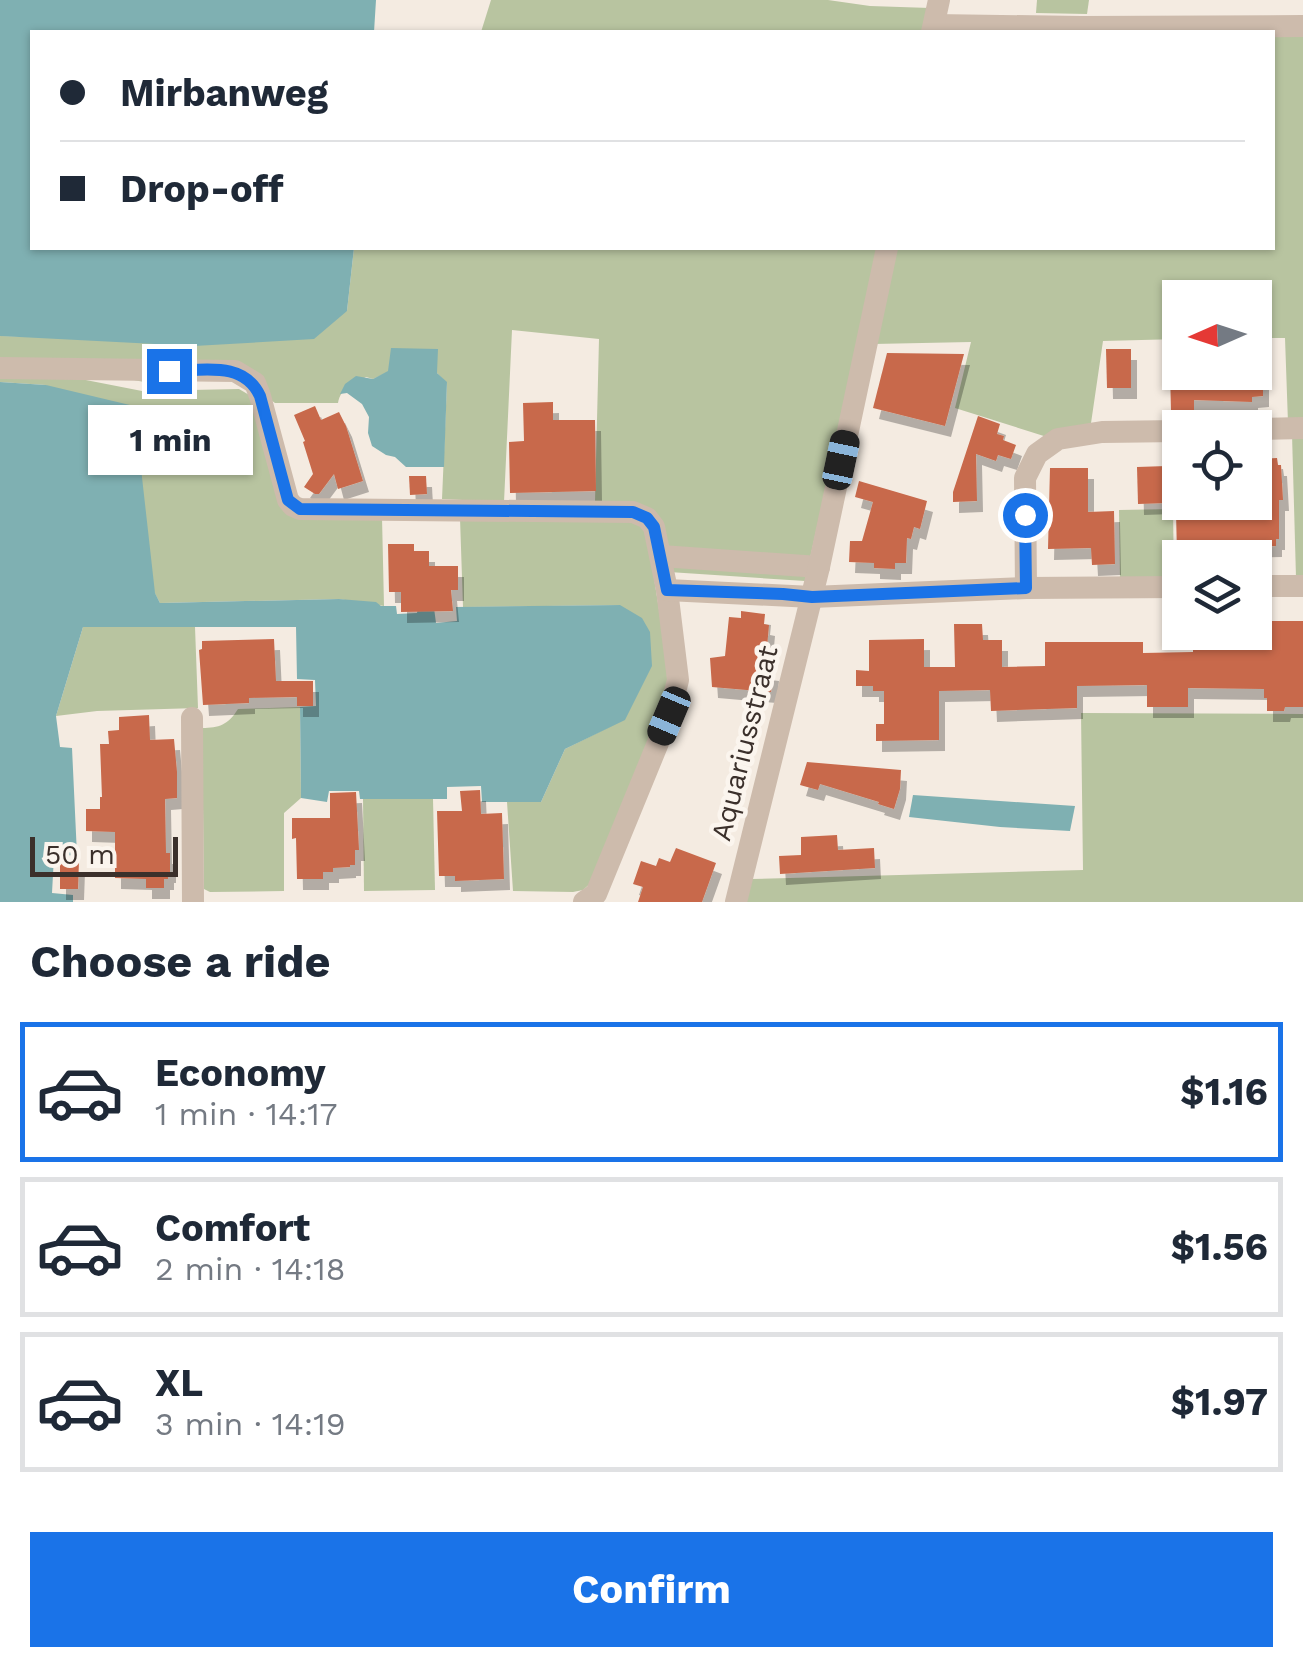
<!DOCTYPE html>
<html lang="en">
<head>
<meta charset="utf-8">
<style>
	:root { --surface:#fff; --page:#f6f6f7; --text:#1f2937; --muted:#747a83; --line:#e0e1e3; --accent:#1a73e8 }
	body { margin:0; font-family:"Work Sans",sans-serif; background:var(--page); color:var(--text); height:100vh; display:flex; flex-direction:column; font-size:38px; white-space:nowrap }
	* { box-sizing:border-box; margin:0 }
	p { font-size:32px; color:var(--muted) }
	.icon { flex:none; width:55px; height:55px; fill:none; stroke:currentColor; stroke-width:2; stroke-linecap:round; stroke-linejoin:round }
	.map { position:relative; height:902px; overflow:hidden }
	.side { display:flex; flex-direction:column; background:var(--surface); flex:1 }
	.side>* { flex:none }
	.banner { position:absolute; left:30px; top:30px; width:1245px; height:220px; border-radius:0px; box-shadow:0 2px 8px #0004; display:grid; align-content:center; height:220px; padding:0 30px; background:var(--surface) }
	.needle { width:65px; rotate:267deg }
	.controls { position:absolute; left:1162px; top:280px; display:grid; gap:20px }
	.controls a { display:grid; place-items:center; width:110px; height:110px; border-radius:0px; background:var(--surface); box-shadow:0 2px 8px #0004; font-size:50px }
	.scale { position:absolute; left:30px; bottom:25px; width:148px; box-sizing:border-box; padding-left:10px; border:5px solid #3b302b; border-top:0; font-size:28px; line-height:35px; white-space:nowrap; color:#3b302b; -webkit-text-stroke:8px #fbf5ee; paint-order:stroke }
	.end { position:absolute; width:45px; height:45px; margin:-22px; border:12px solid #1a73e8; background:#fff; box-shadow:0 0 0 5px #fff }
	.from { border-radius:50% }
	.bubble { position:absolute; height:70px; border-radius:0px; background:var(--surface); box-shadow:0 2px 8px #0004; font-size:32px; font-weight:700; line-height:70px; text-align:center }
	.car { position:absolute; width:30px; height:60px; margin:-30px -15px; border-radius:12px; box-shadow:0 0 8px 2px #0007; background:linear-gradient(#222 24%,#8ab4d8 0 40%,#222 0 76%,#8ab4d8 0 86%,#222 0) }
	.banner b { display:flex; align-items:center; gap:35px; height:95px; font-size:38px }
	.banner b+b { border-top:2px solid var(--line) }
	.banner i { width:25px; height:25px; background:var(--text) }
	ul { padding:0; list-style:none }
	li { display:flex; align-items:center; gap:30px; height:140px; margin:0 20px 15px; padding:0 10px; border:5px solid var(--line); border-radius:0px }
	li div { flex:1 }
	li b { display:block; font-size:38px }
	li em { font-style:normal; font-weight:700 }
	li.active { border-color:var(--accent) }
	li>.icon { width:90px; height:90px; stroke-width:1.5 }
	h2 { padding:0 30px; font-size:45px; line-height:120px }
	.cta { display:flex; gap:20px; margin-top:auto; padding:20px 30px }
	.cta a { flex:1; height:115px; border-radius:0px; background:var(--accent); color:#fff; font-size:40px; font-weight:700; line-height:115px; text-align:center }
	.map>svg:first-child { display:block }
	.green { fill:#b8c4a0 }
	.water { fill:#7fb0b2 }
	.building { fill:#c8694b; filter:url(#shadow) }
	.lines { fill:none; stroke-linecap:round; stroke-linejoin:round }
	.street { stroke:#cdbbac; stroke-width:22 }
	.route { stroke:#1a73e8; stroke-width:12 }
	.labels { text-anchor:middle; stroke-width:9; stroke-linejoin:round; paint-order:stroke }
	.street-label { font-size:28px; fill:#3b302b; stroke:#fbf5ee }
</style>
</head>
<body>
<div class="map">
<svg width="1303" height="902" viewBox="0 0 1303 902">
	<defs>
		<filter id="shadow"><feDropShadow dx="6" dy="11" stdDeviation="0" flood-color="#0004"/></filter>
	</defs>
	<rect width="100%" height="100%" fill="#f4ebe1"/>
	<!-- green -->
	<g class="green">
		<path d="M 491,0 L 828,0 L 870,6 L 930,8 L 925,32 L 481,32 Z"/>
		<path d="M 1037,0 L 1089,0 L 1087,14 L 1036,13 Z"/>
		<path d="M 1303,26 L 1303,423 L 1288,423 L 1285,338 L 1255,338 L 1255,298 L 1180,298 L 1180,339 L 1103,341 L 1090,430 L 1047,437 L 955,408 L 971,342 L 873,344 L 895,248 L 1272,248 L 1272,32 Z"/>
		<path d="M 354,248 L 879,248 L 805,581 L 669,572 L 661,523 L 595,501 L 599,339 L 512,330 L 504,502 L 442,499 L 447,383 L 437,373 L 437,349 L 373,379 L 366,377 C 353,384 341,387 338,403 L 275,403 L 242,379 L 144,382 L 52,364 L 0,360 L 0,336 L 50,337 L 347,311 Z"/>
		<path d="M 0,369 L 50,373 L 142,391 L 239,389 L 256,399 L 278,493 L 382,517 L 384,606 L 339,599 L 160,603 L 46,385 L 0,382 Z"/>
		<path d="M 1292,434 L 1303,434 L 1303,577 L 1296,577 Z"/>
		<path d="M 1173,509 L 1174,579 L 1120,580 L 1119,510 Z"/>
		<path d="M 460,518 L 627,519 L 640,524 L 647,534 L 671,685 L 602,873 L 583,890 L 573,892 L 513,891 L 507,802 L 541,802 L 565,749 L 625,719 L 620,605 L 463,607 Z"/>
		<path d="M 83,627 L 195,627 L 198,708 L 97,711 L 56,716 Z"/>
		<path d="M 300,707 L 301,798 L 284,813 L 284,891 L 210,892 L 204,889 L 202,728 C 219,728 228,725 238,709 Z"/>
		<path d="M 1081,713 L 1303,714 L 1303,902 L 746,902 L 751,879 L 1083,870 Z"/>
		<path d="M 363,799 L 433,799 L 435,890 L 364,891 Z"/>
	</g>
	<!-- water -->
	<g class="water">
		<path d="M 0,0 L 376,0 L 374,32 L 32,32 L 32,248 L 354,248 L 347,311 L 314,339 L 194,346 L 0,336 Z"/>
		<path d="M 391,348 L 438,349 L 437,373 L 447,382 L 444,467 L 406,467 L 395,457 L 386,455 L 372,446 L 368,433 L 369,417 L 362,404 L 347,393 L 340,394 L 345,384 L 356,376 L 373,379 L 388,371 Z"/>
		<path d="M 0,382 L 46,385 L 134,406 L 155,593 L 160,603 L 339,599 L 376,602 L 381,606 L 396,606 L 397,614 L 417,613 L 418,608 L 434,608 L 436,623 L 457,621 L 456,607 L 620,605 L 642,618 L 650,632 L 652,666 L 625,720 L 565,749 L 541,802 L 482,802 L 481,786 L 447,787 L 447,799 L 360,799 L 359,791 L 329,791 L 327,802 L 301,798 L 300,707 L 316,706 L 315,680 L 297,679 L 296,627 L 83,627 L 56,716 L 60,747 L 72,748 L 77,855 L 54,856 L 52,893 L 73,895 L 73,902 L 0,902 Z"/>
		<path d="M 913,795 L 1075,806 L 1070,831 L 1000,827 L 909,817 Z"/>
	</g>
	<!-- building -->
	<g class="building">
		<path d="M 1106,349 L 1131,349 L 1131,388 L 1107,388 Z"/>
		<path d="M 887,353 L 964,354 L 945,426 L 873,408 Z"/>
		<path d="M 1170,372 L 1263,372 L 1263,396 L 1252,397 L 1252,402 L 1194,400 L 1194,411 L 1171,411 Z"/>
		<path d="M 553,402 L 553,420 L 595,420 L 596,491 L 510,493 L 509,442 L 524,441 L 523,403 Z"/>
		<path d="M 315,406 L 321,420 L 339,412 L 346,426 L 363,481 L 338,489 L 334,474 L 319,494 L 315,494 L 304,487 L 313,474 L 303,442 L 305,441 L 294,415 Z"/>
		<path d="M 978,416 L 1000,424 L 997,434 L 1004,436 L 1003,440 L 1016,445 L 1011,459 L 998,455 L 996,461 L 976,454 L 977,501 L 953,502 L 953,492 Z"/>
		<path d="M 1277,458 L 1278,465 L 1281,465 L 1283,500 L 1279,500 L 1279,539 L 1276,539 L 1276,546 L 1208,547 L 1208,553 L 1177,554 L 1176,512 L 1200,512 L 1200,502 L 1257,502 L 1256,465 L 1259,465 L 1259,459 Z"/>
		<path d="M 1167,466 L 1167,503 L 1138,504 L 1137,467 Z"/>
		<path d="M 1050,468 L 1088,468 L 1088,512 L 1114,511 L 1115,564 L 1092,565 L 1091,548 L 1048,549 Z"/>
		<path d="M 409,476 L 426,476 L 427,494 L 410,495 Z"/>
		<path d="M 859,481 L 927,501 L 920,529 L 914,527 L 911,539 L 907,538 L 906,563 L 895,563 L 895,569 L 874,568 L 874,563 L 849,562 L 850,541 L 862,541 L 873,502 L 855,497 Z"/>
		<path d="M 388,544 L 414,544 L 414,551 L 429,551 L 429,566 L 458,566 L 458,590 L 451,590 L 453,611 L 401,612 L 401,592 L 389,592 Z"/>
		<path d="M 741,611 L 765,614 L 764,624 L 769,625 L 765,669 L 773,670 L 771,692 L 712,687 L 710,658 L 725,656 L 729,617 L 741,618 Z"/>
		<path d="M 1264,621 L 1303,621 L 1303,707 L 1285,707 L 1284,711 L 1267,711 L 1267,698 L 1264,698 L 1264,689 L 1188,688 L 1188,707 L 1147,707 L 1147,685 L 1077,686 L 1077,708 L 991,711 L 990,690 L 939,691 L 939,740 L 876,741 L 876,724 L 884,724 L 884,691 L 873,691 L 873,686 L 856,686 L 856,670 L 869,671 L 869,640 L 924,639 L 924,667 L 955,667 L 954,624 L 982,624 L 983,640 L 1002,640 L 1002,667 L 1045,666 L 1045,642 L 1143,642 L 1143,653 L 1193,652 L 1193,635 L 1264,635 Z"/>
		<path d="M 274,639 L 276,681 L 313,681 L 313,706 L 297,706 L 297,697 L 249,698 L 249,703 L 203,705 L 199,650 L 202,649 L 202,641 Z"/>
		<path d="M 149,715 L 150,740 L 174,739 L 177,772 L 177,798 L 165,799 L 166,853 L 170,853 L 170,872 L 168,872 L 168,879 L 164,879 L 164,888 L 146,888 L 146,879 L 115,878 L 115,832 L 86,831 L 86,809 L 100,809 L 100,797 L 102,797 L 100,744 L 109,744 L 108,731 L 119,730 L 119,717 Z"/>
		<path d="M 807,762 L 901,770 L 900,789 L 894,809 L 878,804 L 879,802 L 820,784 L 818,790 L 800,785 Z"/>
		<path d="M 480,790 L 481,814 L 502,813 L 504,879 L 455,881 L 455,876 L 439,876 L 437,811 L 462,811 L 460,791 Z"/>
		<path d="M 356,792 L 359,850 L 355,850 L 355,865 L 350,865 L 350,867 L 333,868 L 333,872 L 323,872 L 323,879 L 297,879 L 296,838 L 292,839 L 292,818 L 330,818 L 330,793 Z"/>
		<path d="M 837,835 L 838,850 L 874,848 L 875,868 L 780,874 L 779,856 L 801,855 L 801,837 Z"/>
		<path d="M 676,848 L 716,863 L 702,902 L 638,902 L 643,887 L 633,884 L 641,861 L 656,866 L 659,858 L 670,862 Z"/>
		<path d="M 60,861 L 79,861 L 78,889 L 60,889 Z"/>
	</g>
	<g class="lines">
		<!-- street -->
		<g class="street">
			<path d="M 934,25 L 1081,27 L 1303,26"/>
			<path d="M 932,32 L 939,0"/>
			<path d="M 0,368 L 235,371 L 255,383 L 260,396 L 288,500 L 293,506 L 300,509 L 633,512 L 647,518 L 654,527 L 667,590 L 678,680 L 669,716 L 596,894 L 584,902"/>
			<path d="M 1255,429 L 1303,428"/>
			<path d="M 661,556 L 819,567"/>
			<path d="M 1255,586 L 1303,586"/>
			<path d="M 1026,588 L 1025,478 L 1037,454 L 1058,439 L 1102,432 L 1180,431"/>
			<path d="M 667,590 L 812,597 L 1026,588 L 1180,587"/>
			<path d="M 192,718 L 193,902"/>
			<path d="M 736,902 L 819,567 L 887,248"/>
		</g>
	</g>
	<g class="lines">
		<!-- route -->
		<path class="route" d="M 169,371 C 203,371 243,360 260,396 L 288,500 L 300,509 L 633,512 L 647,518 L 654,527 L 667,590 L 783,594 L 812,597 L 1026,588 L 1025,515"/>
	</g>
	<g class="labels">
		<!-- street labels -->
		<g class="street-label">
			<text transform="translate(744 743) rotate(-76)" y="10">Aquariusstraat</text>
		</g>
	</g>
</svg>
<div class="controls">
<a><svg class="needle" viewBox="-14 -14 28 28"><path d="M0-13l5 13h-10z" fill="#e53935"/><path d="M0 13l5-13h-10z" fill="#747a83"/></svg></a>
<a><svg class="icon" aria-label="locate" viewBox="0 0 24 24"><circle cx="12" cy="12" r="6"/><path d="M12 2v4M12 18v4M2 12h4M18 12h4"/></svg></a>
<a><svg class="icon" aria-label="layers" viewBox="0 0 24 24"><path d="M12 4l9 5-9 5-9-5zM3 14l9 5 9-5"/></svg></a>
</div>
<div class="scale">50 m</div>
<i class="end from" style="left:1025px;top:515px"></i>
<i class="end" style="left:169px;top:371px"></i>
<div class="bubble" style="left:88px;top:405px;width:165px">1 min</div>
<i class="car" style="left:841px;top:460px;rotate:12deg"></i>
<i class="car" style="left:669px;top:716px;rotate:203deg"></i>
<div class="banner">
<b><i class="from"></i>Mirbanweg</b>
<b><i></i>Drop-off</b>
</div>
</div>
<section class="side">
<h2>Choose a ride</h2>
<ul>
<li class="active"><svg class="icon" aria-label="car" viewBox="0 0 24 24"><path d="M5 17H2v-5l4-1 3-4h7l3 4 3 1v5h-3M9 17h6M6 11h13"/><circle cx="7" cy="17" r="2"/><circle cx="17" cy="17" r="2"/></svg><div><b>Economy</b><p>1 min · 14:17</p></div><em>$1.16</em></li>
<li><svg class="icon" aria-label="car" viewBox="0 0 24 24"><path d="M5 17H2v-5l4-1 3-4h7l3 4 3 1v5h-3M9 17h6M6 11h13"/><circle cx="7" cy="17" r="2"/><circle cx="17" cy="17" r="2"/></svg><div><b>Comfort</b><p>2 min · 14:18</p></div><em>$1.56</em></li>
<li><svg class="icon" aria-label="car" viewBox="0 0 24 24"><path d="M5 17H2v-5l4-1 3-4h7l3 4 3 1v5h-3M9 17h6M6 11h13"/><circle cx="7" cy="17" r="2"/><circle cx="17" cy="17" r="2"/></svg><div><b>XL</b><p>3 min · 14:19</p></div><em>$1.97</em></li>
</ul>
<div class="cta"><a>Confirm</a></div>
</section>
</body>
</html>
